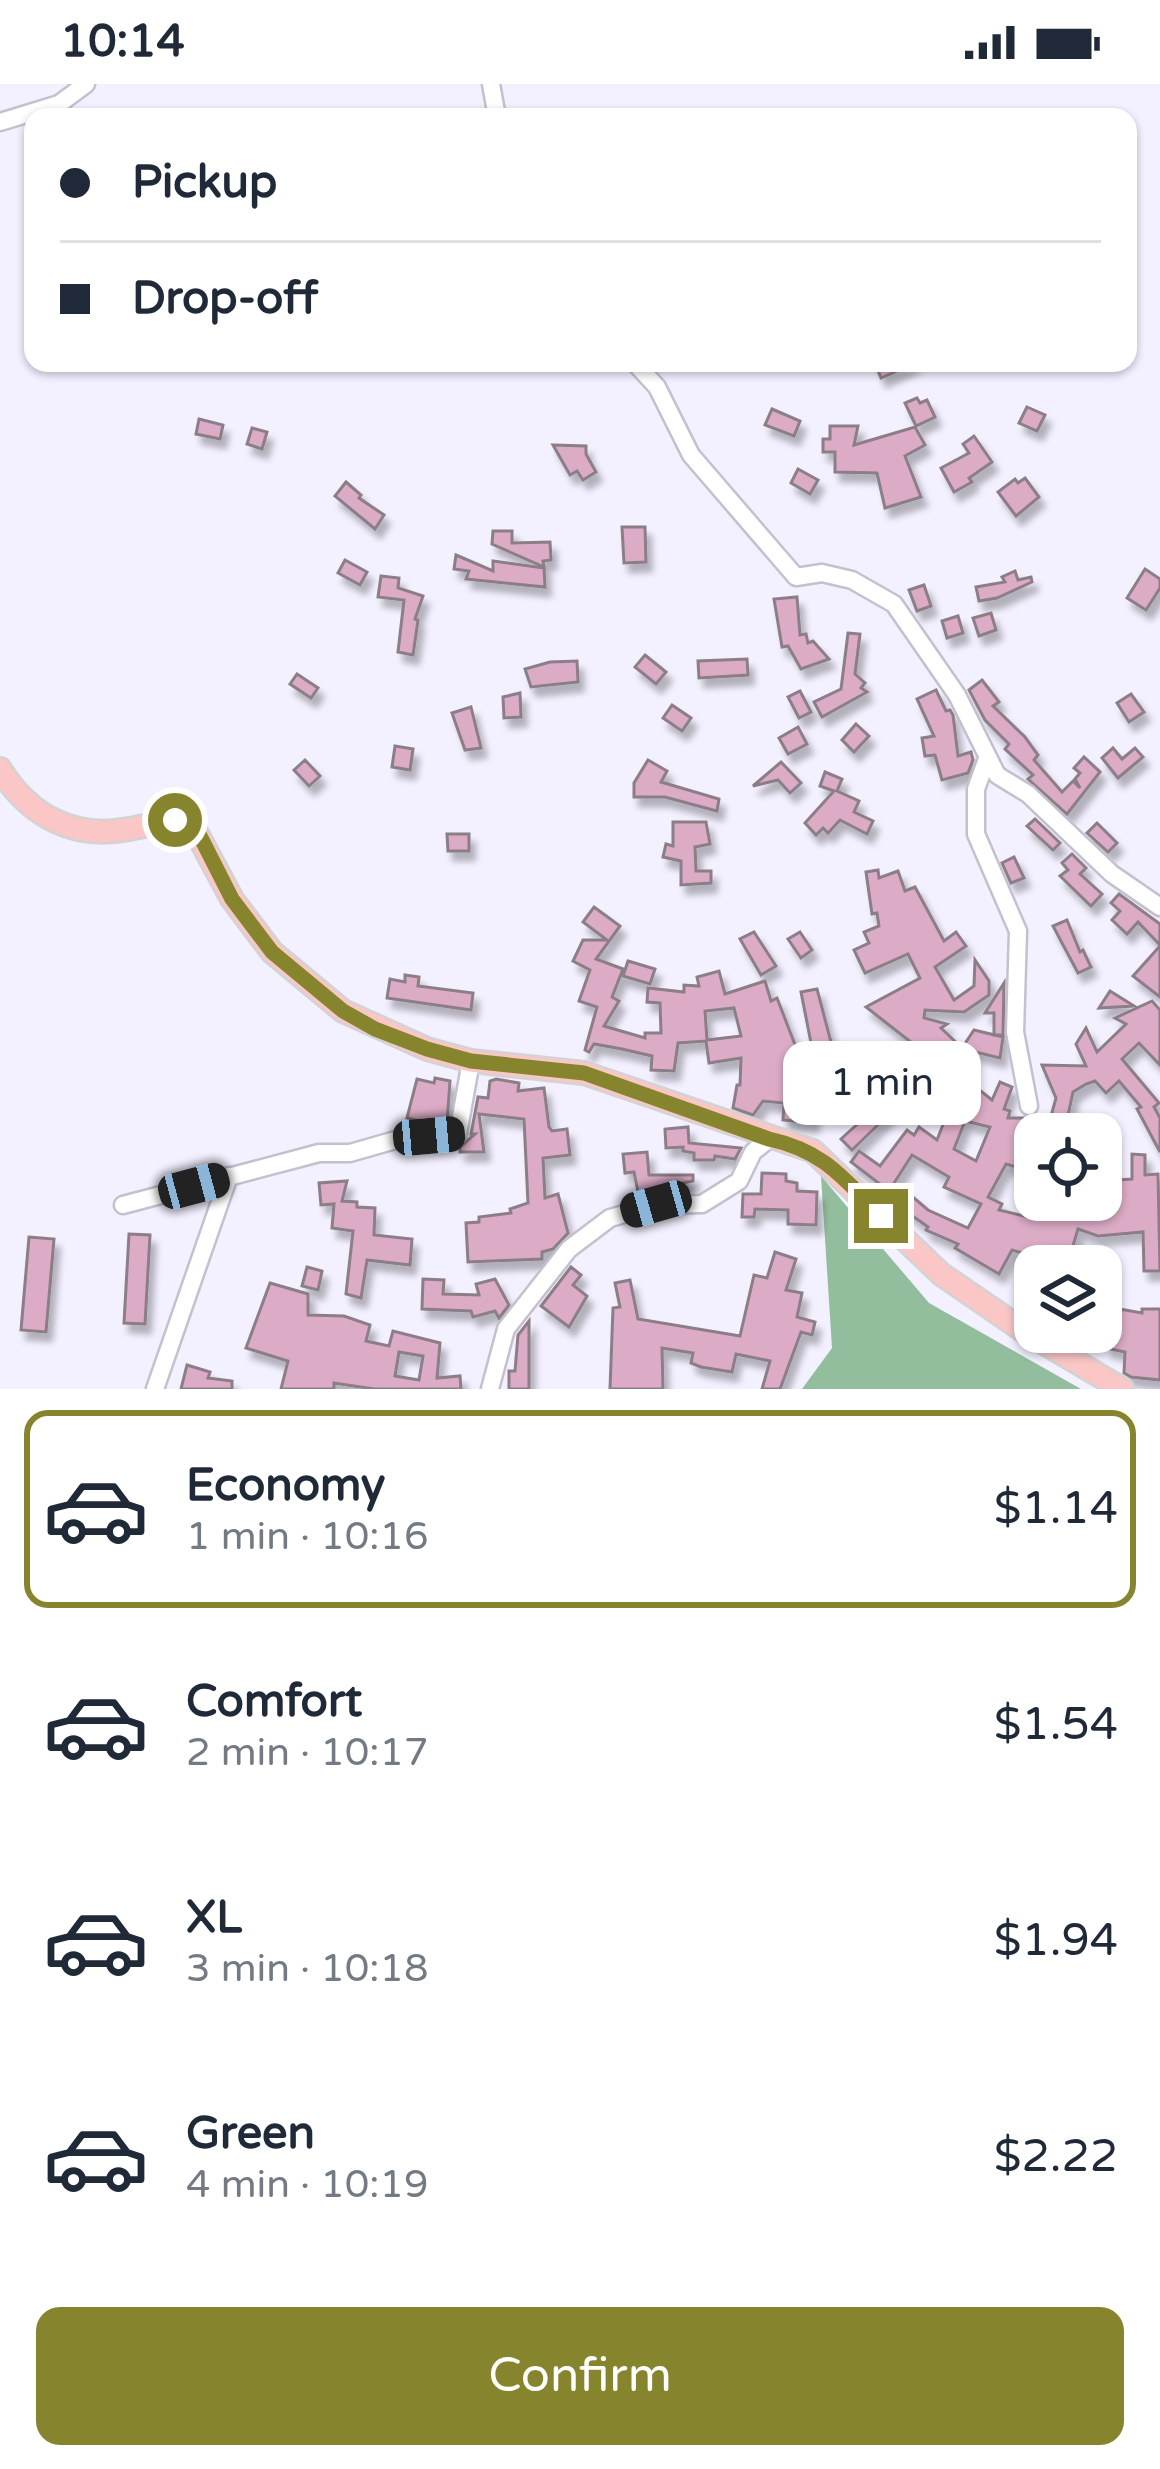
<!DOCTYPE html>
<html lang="en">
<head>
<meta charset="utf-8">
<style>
	:root { --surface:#fff; --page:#f6f6f7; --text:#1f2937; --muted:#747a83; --line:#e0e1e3; --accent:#86852e }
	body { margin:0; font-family:"Varela Round",sans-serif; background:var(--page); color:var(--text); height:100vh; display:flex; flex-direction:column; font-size:45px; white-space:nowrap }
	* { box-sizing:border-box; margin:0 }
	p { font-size:39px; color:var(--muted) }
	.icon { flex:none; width:66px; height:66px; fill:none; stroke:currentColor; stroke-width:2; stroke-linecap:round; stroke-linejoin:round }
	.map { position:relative; height:1305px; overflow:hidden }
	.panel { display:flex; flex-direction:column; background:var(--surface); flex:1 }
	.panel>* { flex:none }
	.banner { position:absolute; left:24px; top:24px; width:1113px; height:264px; border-radius:24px; box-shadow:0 3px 9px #0004; display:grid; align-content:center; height:264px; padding:0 36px; background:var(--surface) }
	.controls { position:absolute; left:1014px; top:1029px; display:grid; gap:24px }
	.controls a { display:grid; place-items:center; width:108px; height:108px; border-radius:24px; background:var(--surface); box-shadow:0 3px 9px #0004; font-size:60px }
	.end { position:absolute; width:54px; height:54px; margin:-27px; border:15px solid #86852e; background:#fff; box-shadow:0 0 0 6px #fff }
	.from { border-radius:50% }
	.bubble { position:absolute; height:84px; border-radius:24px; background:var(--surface); box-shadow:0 3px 9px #0004; font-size:39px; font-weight:600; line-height:84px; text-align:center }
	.car { position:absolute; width:36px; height:72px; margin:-36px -18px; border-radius:15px; box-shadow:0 0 9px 3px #0007; background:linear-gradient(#222 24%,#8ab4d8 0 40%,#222 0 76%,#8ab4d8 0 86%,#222 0) }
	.banner b { display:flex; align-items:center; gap:42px; height:114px; font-size:45px }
	.banner b+b { border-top:3px solid var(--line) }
	.banner i { width:30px; height:30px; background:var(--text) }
	ul { padding:21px 0 0; list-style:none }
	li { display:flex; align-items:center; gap:36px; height:198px; margin:0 24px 18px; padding:0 12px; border:6px solid transparent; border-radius:24px }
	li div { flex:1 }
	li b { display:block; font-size:45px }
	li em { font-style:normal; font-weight:600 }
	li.on { border-color:var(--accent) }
	li>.icon { width:108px; height:108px; stroke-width:1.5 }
	.cta { display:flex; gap:24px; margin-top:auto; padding:24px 36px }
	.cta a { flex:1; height:138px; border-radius:24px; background:var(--accent); color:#fff; font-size:48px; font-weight:600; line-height:138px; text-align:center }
	.status { display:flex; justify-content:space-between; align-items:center; height:84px; padding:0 60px; background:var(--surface); direction:ltr }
	.status svg { height:33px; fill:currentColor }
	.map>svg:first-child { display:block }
	.forest { fill:#92be9d }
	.building { fill:#dcacc7; stroke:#8c7e86; stroke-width:3; fill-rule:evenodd; filter:url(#shadow) }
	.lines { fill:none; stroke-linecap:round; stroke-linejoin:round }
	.minor-casing { stroke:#c4c1cf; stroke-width:21 }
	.major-casing { stroke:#d3d3d4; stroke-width:26 }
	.minor { stroke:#fff; stroke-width:16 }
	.major { stroke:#fac6c6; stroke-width:21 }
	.route { stroke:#86852e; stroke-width:15 }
</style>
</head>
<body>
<div class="status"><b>10:14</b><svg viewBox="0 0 49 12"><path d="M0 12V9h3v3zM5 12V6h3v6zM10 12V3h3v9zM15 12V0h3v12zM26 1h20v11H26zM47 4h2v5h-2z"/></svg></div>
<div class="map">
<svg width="1160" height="1305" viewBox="0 0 1160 1305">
	<defs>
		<filter id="shadow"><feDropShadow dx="5.5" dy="9" stdDeviation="3" flood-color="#0004"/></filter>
	</defs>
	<rect width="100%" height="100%" fill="#f3f0ff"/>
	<!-- forest -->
	<path class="forest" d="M 821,1092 L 929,1219 L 1081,1305 L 802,1305 L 832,1264 Z"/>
	<!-- building -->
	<g class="building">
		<path d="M 875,279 L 915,279 L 881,294 Z"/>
		<path d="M 917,314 L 920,319 L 927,316 L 935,333 L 916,342 L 905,319 Z"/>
		<path d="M 1027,323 L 1045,331 L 1037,347 L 1019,339 Z"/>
		<path d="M 772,325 L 800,337 L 794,352 L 765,341 Z"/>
		<path d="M 199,335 L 223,341 L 220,355 L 196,350 Z"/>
		<path d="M 830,342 L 858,342 L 854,361 L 915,343 L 925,361 L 905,372 L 921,413 L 885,424 L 877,389 L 835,388 L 835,368 L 823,368 L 823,355 L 830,355 Z"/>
		<path d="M 252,344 L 267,348 L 262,365 L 247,360 Z"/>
		<path d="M 974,352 L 992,378 L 969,394 L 972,398 L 954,408 L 941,384 L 969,369 L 963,360 Z"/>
		<path d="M 553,361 L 586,362 L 586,370 L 596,388 L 583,396 L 577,387 L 570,391 Z"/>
		<path d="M 798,385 L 818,396 L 810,410 L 791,399 Z"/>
		<path d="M 1025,394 L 1039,413 L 1016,432 L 998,408 L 1015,395 L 1018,399 Z"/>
		<path d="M 346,398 L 361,411 L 359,414 L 384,431 L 375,445 L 335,412 Z"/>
		<path d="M 622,443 L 645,443 L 646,478 L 624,479 Z"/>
		<path d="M 493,447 L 512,447 L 512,459 L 550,458 L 551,476 L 543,477 L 544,483 L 492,460 Z"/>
		<path d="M 456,471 L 493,487 L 493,477 L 544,484 L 545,503 L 466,495 L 469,487 L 454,485 Z"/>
		<path d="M 345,476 L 367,488 L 360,501 L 338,489 Z"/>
		<path d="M 1145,485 L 1160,495 L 1160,504 L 1146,526 L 1127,514 Z"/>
		<path d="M 1015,487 L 1018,496 L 1031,493 L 1032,498 L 997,514 L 979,517 L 976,503 L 1005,498 L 1002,493 Z"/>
		<path d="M 381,492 L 399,494 L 398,504 L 423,512 L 415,535 L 418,536 L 413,571 L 398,568 L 404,516 L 378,513 Z"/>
		<path d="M 924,501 L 931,522 L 917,527 L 909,506 Z"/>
		<path d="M 797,513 L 800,551 L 806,550 L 808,559 L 813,557 L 829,575 L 801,585 L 788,562 L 782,563 L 774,515 Z"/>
		<path d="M 991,529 L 996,546 L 979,552 L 973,534 Z"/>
		<path d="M 958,532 L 963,549 L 947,554 L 942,537 Z"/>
		<path d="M 848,549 L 860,550 L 855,590 L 865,599 L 861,604 L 867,608 L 822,633 L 814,618 L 841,605 Z"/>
		<path d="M 645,571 L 666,588 L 656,600 L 635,583 Z"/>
		<path d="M 747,575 L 748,591 L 699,594 L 698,577 Z"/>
		<path d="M 577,577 L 578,598 L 531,603 L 525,585 L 550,578 Z"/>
		<path d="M 297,590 L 318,604 L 311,614 L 290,600 Z"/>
		<path d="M 982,596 L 999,618 L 993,622 L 1025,653 L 1038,671 L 1034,676 L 1062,708 L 1073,697 L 1080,704 L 1075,695 L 1080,689 L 1074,684 L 1084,673 L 1100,688 L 1067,730 L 1028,695 L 1033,691 L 1005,665 L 1009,660 L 985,636 L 969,606 Z"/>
		<path d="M 936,606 L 946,627 L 950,626 L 953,631 L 958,672 L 971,668 L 973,676 L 968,689 L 942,696 L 935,671 L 925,672 L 922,654 L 934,652 L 917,615 Z"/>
		<path d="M 800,607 L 811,628 L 799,634 L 788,613 Z"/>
		<path d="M 520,609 L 521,633 L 504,634 L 503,613 Z"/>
		<path d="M 1131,610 L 1144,628 L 1129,638 L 1117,619 Z"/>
		<path d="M 672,621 L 691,634 L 682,647 L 663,634 Z"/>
		<path d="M 471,623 L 481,664 L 465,666 L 452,629 Z"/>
		<path d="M 856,640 L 869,652 L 854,668 L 842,656 Z"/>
		<path d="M 798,643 L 807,660 L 788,670 L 779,654 Z"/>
		<path d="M 395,662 L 413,665 L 410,686 L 392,683 Z"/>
		<path d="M 1113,664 L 1122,675 L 1135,664 L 1143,673 L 1118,694 L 1102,674 Z"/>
		<path d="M 305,676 L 320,692 L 309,702 L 294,686 Z"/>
		<path d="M 648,676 L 667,687 L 661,698 L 719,715 L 717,727 L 665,713 L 634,713 L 634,699 Z"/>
		<path d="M 781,678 L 801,699 L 790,709 L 778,696 L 753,702 Z"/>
		<path d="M 825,688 L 842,695 L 837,707 L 859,717 L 854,728 L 873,737 L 867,750 L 840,736 L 828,749 L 823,744 L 816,751 L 805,739 L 834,707 L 820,702 Z"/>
		<path d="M 1035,735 L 1060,759 L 1053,766 L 1027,742 Z"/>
		<path d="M 673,738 L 706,738 L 710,760 L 695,763 L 696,787 L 711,787 L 711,799 L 681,801 L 681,777 L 663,773 L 666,760 L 673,762 Z"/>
		<path d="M 1097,739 L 1117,759 L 1108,768 L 1087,749 Z"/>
		<path d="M 447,750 L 469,750 L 469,767 L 448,767 Z"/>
		<path d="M 1072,770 L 1086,784 L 1080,790 L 1102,810 L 1091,822 L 1060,792 L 1068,786 L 1062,779 Z"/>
		<path d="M 1014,773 L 1024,794 L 1011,799 L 1002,779 Z"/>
		<path d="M 878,786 L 879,794 L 898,787 L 905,807 L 915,803 L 944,857 L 956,848 L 966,862 L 935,883 L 954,916 L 974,902 L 975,876 L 989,897 L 989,911 L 964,928 L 925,926 L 924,934 L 947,940 L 941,944 L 962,964 L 974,946 L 1003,953 L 1000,974 L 963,965 L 969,970 L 959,982 L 948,973 L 940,981 L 866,923 L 920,894 L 908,870 L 865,889 L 854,866 L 869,859 L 864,848 L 879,842 L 877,829 L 872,830 L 866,788 Z"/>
		<path d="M 1119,810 L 1160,840 L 1160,861 L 1138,838 L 1127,850 L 1112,836 L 1120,827 L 1111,819 Z"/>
		<path d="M 594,823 L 620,842 L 596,875 L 623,885 L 612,913 L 619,917 L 604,942 L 645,954 L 645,949 L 661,949 L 660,919 L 647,918 L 648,904 L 684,908 L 684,901 L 699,902 L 697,893 L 719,887 L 725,910 L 765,897 L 771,917 L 777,914 L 809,997 L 805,1009 L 816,1010 L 813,1039 L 783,1036 L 784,1019 L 763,1017 L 753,1031 L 733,1024 L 737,1001 L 740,1001 L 741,974 L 709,979 L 706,957 L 678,959 L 674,987 L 651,986 L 652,972 L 622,965 L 594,960 L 589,968 L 585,966 L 597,923 L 579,917 L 590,886 L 573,877 L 583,856 L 607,856 L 583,838 ZM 734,924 L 741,952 L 707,956 L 705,927 Z"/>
		<path d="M 1067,836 L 1080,868 L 1083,866 L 1091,883 L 1078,889 L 1053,842 Z"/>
		<path d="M 754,848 L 776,882 L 761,891 L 740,855 Z"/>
		<path d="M 800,848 L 812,866 L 801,874 L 788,855 Z"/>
		<path d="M 1160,862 L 1160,913 L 1133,892 Z"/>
		<path d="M 628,877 L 655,885 L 650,900 L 623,892 Z"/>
		<path d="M 405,891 L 419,893 L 418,902 L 473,909 L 471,926 L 387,914 L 390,895 L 405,898 Z"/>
		<path d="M 1004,899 L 1003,951 L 994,951 L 994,929 L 985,929 Z"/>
		<path d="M 817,905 L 831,958 L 827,972 L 813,969 L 801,908 Z"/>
		<path d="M 1110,907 L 1134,922 L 1099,924 Z"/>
		<path d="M 1152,917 L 1160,926 L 1160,981 L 1139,959 L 1122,975 L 1159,1019 L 1154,1023 L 1160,1034 L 1160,1068 L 1137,1025 L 1141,1023 L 1119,997 L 1106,1009 L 1095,997 L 1086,1000 L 1073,1008 L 1067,1036 L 1051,1032 L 1056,1014 L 1042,981 L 1086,982 L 1076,960 L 1086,944 L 1097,968 L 1126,940 L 1115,934 Z"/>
		<path d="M 886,960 L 903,980 L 894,988 L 913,1007 L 852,1066 L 841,1055 L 883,1017 L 857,970 Z"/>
		<path d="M 952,984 L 992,1016 L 1000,998 L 1012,1003 L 1004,1025 L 1010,1027 L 1008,1034 L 1041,1034 L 1040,1050 L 1035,1050 L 1027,1086 L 1006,1080 L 988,1113 L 1002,1120 L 999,1126 L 1032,1134 L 1036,1116 L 1065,1116 L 1064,1122 L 1098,1126 L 1101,1097 L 1132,1095 L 1132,1070 L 1145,1071 L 1145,1091 L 1158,1090 L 1160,1187 L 1144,1187 L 1143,1148 L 1098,1152 L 1078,1145 L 1067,1182 L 1012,1166 L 999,1190 L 955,1164 L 958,1160 L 926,1146 L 928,1143 L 890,1116 L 900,1102 L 928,1126 L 968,1144 L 981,1120 L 944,1103 L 949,1093 L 912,1071 L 889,1107 L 851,1078 L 859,1067 L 880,1082 L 907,1046 L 914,1051 L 919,1043 L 937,1056 L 953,1015 L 943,1014 L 944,996 ZM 965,1037 L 990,1043 L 976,1077 L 954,1065 Z"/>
		<path d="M 435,994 L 450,997 L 447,1038 L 431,1040 L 407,1034 L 417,995 L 434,999 Z"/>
		<path d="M 496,995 L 519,999 L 518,1007 L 544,1004 L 549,1043 L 552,1047 L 567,1045 L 570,1071 L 543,1074 L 545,1114 L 558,1110 L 568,1149 L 553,1165 L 542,1168 L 542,1175 L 468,1178 L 466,1139 L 479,1138 L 479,1133 L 511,1129 L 510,1125 L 528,1119 L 524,1035 L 479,1030 L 484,1068 L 460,1068 L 460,1063 L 475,1050 L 471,1050 L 478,1013 L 488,1014 L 490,997 Z"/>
		<path d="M 688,1043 L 689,1059 L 741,1064 L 735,1075 L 715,1072 L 714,1076 L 694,1076 L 694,1069 L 683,1067 L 683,1063 L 666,1064 L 665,1045 Z"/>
		<path d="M 647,1068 L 649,1091 L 693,1091 L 693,1097 L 638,1108 L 634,1088 L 625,1089 L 623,1070 Z"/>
		<path d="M 762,1089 L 786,1090 L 786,1097 L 797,1099 L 797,1107 L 817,1108 L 816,1141 L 788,1140 L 788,1126 L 755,1125 L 754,1133 L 742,1133 L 743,1110 L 761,1110 Z"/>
		<path d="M 347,1097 L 342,1117 L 357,1118 L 357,1123 L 375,1124 L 374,1151 L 412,1155 L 410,1181 L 367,1176 L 361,1214 L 346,1210 L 353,1147 L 332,1144 L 334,1120 L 321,1121 L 319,1099 Z"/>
		<path d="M 129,1150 L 150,1151 L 145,1240 L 124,1239 Z"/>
		<path d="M 29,1153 L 54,1155 L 46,1248 L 21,1246 Z"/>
		<path d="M 775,1168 L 796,1175 L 786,1206 L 802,1209 L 797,1233 L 815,1238 L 812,1251 L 801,1248 L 780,1305 L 762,1305 L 770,1277 L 736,1270 L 732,1288 L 701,1283 L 691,1279 L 693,1269 L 662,1264 L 663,1305 L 610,1305 L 613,1224 L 620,1223 L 615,1199 L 630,1196 L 638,1235 L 740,1252 L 754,1191 L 767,1194 Z"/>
		<path d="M 307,1183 L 322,1187 L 318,1206 L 302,1202 Z"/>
		<path d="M 571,1183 L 581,1191 L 573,1201 L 587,1212 L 569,1243 L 541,1222 Z"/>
		<path d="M 423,1195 L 444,1196 L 443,1210 L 479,1211 L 476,1200 L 495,1195 L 509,1221 L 499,1234 L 495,1227 L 473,1233 L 471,1227 L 422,1225 Z"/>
		<path d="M 270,1199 L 308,1210 L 308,1231 L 344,1232 L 370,1241 L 366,1257 L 389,1262 L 393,1247 L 440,1259 L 437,1294 L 460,1292 L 461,1305 L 374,1305 L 334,1299 L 334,1305 L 281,1305 L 288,1277 L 246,1264 ZM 399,1268 L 423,1272 L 419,1296 L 395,1292 Z"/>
		<path d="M 1114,1224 L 1142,1229 L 1142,1225 L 1160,1225 L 1160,1296 L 1131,1293 L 1124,1289 L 1125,1268 L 1106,1264 Z"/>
		<path d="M 529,1237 L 529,1305 L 509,1305 L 509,1287 L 515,1287 L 518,1251 Z"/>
		<path d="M 187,1281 L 210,1288 L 208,1294 L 232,1297 L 232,1305 L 181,1305 Z"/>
	</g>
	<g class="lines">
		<!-- minor casing -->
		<g class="minor-casing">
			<g id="minor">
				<path d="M 491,0 L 497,33"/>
				<path d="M 0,38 L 59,20 L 86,0"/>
				<path d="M 635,279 L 657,303 L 691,371 L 796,493 L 822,489 L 852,496 L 894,520 L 957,611 L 997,691 L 1028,710 L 1112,790 L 1160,823"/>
				<path d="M 987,675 L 976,705 L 976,750 L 1018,847 L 1015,948 L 1029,1022"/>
				<path d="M 123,1121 L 319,1069 L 350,1069 L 399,1055 L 458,1050 L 471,977"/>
				<path d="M 155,1305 L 229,1092"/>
				<path d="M 490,1305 L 506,1245 L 569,1165 L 610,1134 L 656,1121 L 702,1120 L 739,1097 L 753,1068 L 769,1055"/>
			</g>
		</g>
		<!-- major casing -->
		<g class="major-casing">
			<path id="major" d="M 0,685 C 29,732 74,756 129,745 C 154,741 170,732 194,744 L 232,815 L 272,868 L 343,927 L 427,965 L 471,977 L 584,989 L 813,1067 L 941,1190 L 1024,1247 L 1122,1305"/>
		</g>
		<!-- minor -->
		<use href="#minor" class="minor"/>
		<!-- major -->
		<use href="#major" class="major"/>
	</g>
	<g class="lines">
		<!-- route -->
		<path class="route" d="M 175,736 L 194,745 L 200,752 L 232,815 L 272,868 L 343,927 L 375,945 L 427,965 L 471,977 L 584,989 L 769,1055 C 824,1067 843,1094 881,1132"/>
	</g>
</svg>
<div class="controls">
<a><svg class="icon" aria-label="locate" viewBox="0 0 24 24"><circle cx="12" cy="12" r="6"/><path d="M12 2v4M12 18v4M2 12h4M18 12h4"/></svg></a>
<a><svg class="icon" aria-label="layers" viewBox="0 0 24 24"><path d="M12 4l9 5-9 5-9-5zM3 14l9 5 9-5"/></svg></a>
</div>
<i class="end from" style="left:175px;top:736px"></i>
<i class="end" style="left:881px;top:1132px"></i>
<div class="bubble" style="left:783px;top:957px;width:198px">1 min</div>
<i class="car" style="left:429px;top:1052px;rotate:85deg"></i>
<i class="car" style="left:194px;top:1102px;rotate:75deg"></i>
<i class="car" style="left:656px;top:1120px;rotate:254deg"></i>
<div class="banner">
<b><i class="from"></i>Pickup</b>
<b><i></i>Drop-off</b>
</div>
</div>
<section class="panel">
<ul>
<li class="on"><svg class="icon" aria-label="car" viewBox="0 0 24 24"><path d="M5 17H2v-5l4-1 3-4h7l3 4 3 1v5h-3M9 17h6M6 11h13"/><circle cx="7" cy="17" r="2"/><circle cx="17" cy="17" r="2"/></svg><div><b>Economy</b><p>1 min · 10:16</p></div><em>$1.14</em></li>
<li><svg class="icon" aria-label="car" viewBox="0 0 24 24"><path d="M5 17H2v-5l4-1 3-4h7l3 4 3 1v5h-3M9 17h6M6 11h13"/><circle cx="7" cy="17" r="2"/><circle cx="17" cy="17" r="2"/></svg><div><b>Comfort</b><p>2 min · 10:17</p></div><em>$1.54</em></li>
<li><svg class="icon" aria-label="car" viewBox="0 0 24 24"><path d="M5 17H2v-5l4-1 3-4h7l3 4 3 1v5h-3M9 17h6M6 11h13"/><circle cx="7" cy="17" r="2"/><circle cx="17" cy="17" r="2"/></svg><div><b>XL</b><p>3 min · 10:18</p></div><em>$1.94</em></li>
<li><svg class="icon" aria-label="car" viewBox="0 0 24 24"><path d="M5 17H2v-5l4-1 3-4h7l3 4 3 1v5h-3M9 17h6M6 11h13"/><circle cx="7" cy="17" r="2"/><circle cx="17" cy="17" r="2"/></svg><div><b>Green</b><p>4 min · 10:19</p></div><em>$2.22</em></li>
</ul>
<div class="cta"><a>Confirm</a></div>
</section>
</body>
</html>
